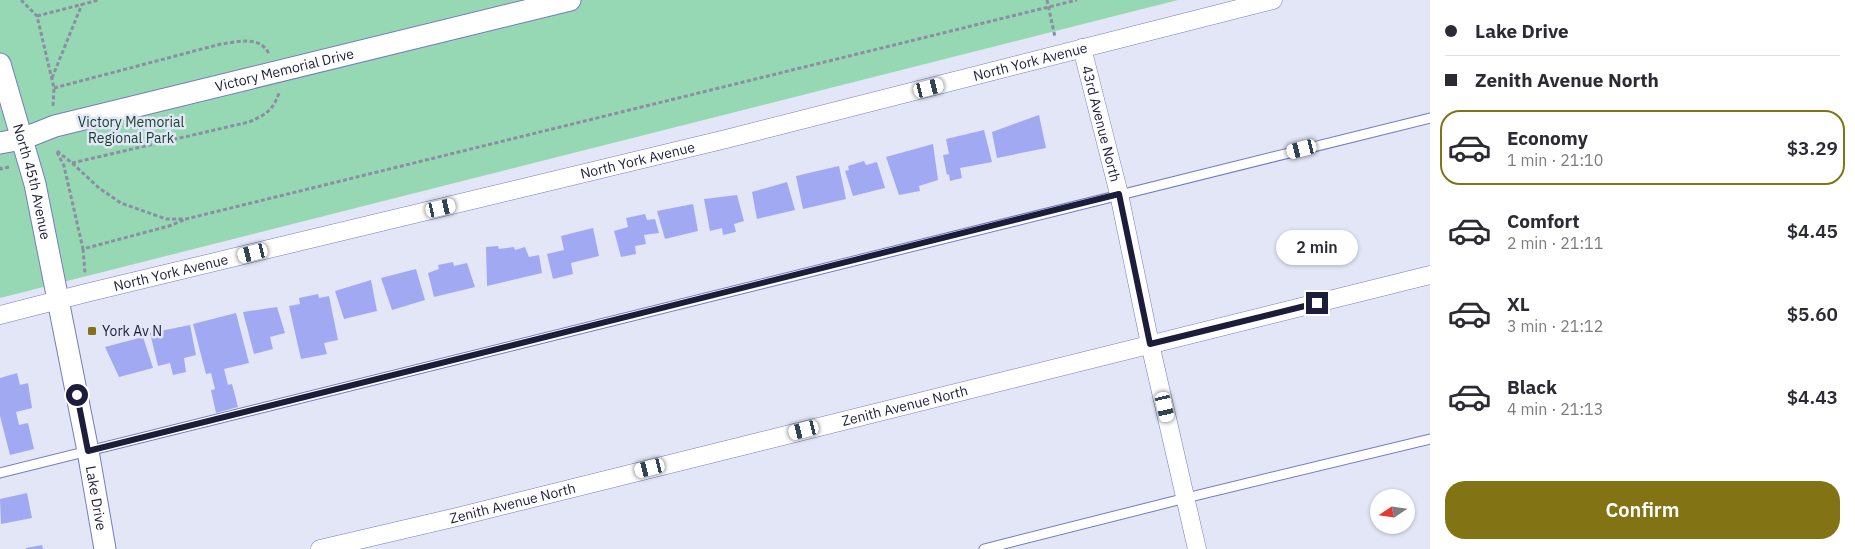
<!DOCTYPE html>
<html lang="en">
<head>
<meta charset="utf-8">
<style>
	:root { --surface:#fff; --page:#f7f7f7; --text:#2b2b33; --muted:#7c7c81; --line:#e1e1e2; --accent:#827314 }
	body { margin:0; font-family:"IBM Plex Sans",sans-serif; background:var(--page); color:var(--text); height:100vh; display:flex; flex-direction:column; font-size:19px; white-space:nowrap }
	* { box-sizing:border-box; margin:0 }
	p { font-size:16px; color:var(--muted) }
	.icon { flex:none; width:28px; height:28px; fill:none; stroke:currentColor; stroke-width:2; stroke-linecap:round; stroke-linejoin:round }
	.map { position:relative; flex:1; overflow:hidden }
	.side { display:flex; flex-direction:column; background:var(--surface); width:425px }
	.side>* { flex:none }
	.hud { display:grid; align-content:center; height:110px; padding:0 15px; background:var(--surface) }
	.needle { width:32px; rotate:257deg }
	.fabs { position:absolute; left:1370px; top:489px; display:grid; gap:10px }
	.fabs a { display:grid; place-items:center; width:45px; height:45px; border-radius:50%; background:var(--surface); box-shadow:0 1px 4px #0004; font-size:25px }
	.end { position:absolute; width:22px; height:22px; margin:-11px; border:6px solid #1c1d3a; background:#fff; box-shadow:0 0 0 2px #fff }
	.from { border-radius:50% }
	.bubble { position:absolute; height:35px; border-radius:18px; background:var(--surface); box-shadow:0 1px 4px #0004; font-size:16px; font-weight:600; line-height:35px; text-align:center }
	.car { position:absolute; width:15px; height:30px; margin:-15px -8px; border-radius:6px; box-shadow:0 0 4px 1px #0007; background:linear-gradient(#fff 24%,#345 0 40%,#fff 0 76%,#345 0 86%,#fff 0) }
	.hud b { display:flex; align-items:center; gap:18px; height:48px; font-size:19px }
	.hud b+b { border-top:1px solid var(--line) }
	.hud i { width:12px; height:12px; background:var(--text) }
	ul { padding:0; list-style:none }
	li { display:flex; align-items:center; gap:15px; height:75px; margin:0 10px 8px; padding:0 5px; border:2px solid transparent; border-radius:20px }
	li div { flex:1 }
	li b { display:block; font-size:19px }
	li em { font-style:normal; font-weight:600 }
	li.current { border-color:var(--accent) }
	li>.icon { width:45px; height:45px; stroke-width:1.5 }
	.primary-button { display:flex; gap:10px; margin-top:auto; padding:10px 15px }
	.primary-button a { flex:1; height:58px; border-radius:20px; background:var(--accent); color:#fff; font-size:20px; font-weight:600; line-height:58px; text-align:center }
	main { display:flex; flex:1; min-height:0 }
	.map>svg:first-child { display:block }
	.green { fill:#96d8b3 }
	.building { fill:#a1a9f3 }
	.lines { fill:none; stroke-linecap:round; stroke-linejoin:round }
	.service-casing { stroke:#757bc1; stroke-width:11 }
	.minor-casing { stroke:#757bc1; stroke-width:19 }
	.tertiary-casing { stroke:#757bc1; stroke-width:23 }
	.path { stroke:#8c8ea4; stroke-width:3; stroke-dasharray:4 2.5; stroke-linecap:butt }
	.service { stroke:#fff; stroke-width:9 }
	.minor { stroke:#fff; stroke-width:18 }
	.tertiary { stroke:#fff; stroke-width:21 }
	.route { stroke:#1c1d3a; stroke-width:6 }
	.poi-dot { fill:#827314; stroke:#e3e6f6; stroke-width:2 }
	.labels { text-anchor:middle; stroke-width:5; stroke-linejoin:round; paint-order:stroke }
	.street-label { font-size:14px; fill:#1c1d3a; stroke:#e3e6f6 }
	.park-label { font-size:14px; fill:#18432e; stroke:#e3e6f6 }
	.poi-label { font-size:14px; fill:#1c1d3a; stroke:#e3e6f6; text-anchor:start }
</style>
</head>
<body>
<main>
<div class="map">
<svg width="1430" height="549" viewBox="0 0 1430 549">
	<rect width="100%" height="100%" fill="#e3e6f6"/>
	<!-- green -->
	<path class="green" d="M 0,0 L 1178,0 L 0,298 Z"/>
	<!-- building -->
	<g class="building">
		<path d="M 1039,115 L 1046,148 L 997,158 L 992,132 Z"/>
		<path d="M 984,130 L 992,162 L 960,168 L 962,178 L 950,181 L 949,174 L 947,175 L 943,155 L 949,154 L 946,139 Z"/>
		<path d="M 933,144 L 938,180 L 919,186 L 920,191 L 899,195 L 886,157 Z"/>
		<path d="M 864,161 L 866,165 L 877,162 L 885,188 L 853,196 L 845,171 L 849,170 L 848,166 Z"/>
		<path d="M 839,166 L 846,199 L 803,209 L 796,176 Z"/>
		<path d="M 787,182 L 795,210 L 757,219 L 752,192 Z"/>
		<path d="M 737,195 L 744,221 L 734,224 L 736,232 L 723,235 L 722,228 L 710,231 L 704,199 Z"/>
		<path d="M 693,204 L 698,231 L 665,239 L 657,211 Z"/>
		<path d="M 645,214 L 647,220 L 655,219 L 659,233 L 644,235 L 646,244 L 635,246 L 636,254 L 621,257 L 614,231 L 628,227 L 626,218 Z"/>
		<path d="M 593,228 L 599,256 L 571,263 L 573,274 L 553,279 L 547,254 L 564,250 L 561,236 Z"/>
		<path d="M 498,246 L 499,249 L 514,247 L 515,250 L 525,247 L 529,257 L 539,255 L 542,273 L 487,286 L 486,247 Z"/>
		<path d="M 453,262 L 454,266 L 467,263 L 475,287 L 434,297 L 428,273 L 439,269 L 438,265 Z"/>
		<path d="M 416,269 L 425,300 L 392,310 L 381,278 Z"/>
		<path d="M 371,280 L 377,311 L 344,319 L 335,291 Z"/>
		<path d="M 318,294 L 319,298 L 329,296 L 338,340 L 324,343 L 327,354 L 301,359 L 289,306 L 300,304 L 299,298 Z"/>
		<path d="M 277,307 L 285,333 L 270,337 L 273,349 L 254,354 L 243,312 Z"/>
		<path d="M 236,313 L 249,363 L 224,369 L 228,385 L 232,384 L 238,407 L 216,413 L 211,390 L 215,389 L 211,373 L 206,374 L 193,324 Z"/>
		<path d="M 190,325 L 196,355 L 184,358 L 186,372 L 173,375 L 170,363 L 158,366 L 150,333 Z"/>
		<path d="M 143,337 L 153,368 L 119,377 L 105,347 Z"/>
		<path d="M 17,373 L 20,385 L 28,383 L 32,408 L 16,412 L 19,425 L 28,423 L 34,449 L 10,455 L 0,416 L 0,378 Z"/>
		<path d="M 27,493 L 32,518 L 1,524 L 0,499 Z"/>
		<path d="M 42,545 L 43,549 L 26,549 L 26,548 Z"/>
	</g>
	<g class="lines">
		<!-- service casing -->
		<g class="service-casing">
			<g id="service">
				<path d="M 0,473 L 1430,118"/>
				<path d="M 984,549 L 1186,498 L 1430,439"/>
			</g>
		</g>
		<!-- minor casing -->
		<g class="minor-casing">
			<g id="minor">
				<path id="s1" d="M 1082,48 L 1119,194 L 1150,344 L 1197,549"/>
				<path id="s2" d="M 0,315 L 86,293 L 726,139 L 1273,0"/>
				<path id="s3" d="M 320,549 L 457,517 L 1430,275"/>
			</g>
		</g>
		<!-- tertiary casing -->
		<g class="tertiary-casing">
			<g id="tertiary">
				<path id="s4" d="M 0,64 L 35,184 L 88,451 L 105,549"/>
				<path id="s5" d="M 0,143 L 22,139 L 55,126 L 570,0"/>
			</g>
		</g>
		<!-- path -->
		<g class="path">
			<path d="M 21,0 L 37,16 L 54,88 L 53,106"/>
			<path d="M 1047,0 L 1055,37"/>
			<path d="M 37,16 L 99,0"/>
			<path d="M 52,78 L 82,4"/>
			<path d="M 54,88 L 221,44 C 238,42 260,35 269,54"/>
			<path d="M 57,151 L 72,163 L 99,188 L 121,203 L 166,219 L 186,219 L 1077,0"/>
			<path d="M 57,152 L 64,166 L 83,249 L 169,226 L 184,220"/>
			<path d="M 72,163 L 249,122 C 266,114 272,112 279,93"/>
			<path d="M 0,167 L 1,169 L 9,167"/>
			<path d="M 83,249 L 85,273"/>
		</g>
		<!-- service -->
		<use href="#service" class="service"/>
		<!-- minor -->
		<use href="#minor" class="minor"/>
		<!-- tertiary -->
		<use href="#tertiary" class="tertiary"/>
	</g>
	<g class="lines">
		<!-- route -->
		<path class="route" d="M 77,395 L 88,451 L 1119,194 L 1150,344 L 1317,303"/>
	</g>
	<!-- markers -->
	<rect class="poi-dot" x="87" y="326" width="10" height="10" rx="2.5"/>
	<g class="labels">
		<!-- street labels -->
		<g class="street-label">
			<text dy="5" stroke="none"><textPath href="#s2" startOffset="1061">North York Avenue</textPath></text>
			<text dy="5" stroke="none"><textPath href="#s5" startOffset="294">Victory Memorial Drive</textPath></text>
			<text dy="5" stroke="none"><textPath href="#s1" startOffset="78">43rd Avenue North</textPath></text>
			<text dy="5" stroke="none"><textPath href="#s2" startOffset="656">North York Avenue</textPath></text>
			<text dy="5" stroke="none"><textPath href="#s4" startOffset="122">North 45th Avenue</textPath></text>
			<text dy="5" stroke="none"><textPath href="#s2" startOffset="176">North York Avenue</textPath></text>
			<text dy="5" stroke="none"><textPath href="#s3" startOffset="602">Zenith Avenue North</textPath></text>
			<text dy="5" stroke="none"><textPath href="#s4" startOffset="445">Lake Drive</textPath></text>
			<text dy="5" stroke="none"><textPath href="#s3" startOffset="198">Zenith Avenue North</textPath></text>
		</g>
		<!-- park labels -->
		<g class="park-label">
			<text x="131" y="127">Victory Memorial<tspan x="131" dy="16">Regional Park</tspan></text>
		</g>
		<!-- poi labels -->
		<g class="poi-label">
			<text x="102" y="336">York Av N</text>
		</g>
	</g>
</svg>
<div class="fabs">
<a><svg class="needle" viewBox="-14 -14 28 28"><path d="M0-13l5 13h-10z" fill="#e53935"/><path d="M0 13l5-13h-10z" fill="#7c7c81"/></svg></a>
</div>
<i class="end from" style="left:77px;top:395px"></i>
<i class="end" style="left:1317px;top:303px"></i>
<div class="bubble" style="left:1276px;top:230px;width:82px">2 min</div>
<i class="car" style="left:929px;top:88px;rotate:76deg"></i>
<i class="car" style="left:1302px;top:149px;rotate:256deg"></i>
<i class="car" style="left:441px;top:208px;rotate:77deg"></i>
<i class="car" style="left:253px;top:253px;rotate:256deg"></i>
<i class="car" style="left:1165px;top:407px;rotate:167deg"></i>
<i class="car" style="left:804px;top:430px;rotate:256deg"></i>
<i class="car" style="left:650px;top:468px;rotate:256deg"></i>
</div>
<section class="side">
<div class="hud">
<b><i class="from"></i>Lake Drive</b>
<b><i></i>Zenith Avenue North</b>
</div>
<ul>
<li class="current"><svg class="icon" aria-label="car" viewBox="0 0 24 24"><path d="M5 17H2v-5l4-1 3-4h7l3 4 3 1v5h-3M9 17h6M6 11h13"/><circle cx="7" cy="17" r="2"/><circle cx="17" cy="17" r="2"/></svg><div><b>Economy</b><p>1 min · 21:10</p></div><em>$3.29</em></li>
<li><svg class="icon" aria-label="car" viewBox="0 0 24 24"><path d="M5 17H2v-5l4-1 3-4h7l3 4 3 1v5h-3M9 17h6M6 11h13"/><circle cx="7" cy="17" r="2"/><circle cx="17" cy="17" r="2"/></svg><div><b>Comfort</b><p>2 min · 21:11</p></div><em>$4.45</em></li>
<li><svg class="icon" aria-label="car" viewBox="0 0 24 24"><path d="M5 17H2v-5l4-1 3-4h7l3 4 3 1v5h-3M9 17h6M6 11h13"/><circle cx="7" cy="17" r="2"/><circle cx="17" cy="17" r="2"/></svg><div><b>XL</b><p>3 min · 21:12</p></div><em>$5.60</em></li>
<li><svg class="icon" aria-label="car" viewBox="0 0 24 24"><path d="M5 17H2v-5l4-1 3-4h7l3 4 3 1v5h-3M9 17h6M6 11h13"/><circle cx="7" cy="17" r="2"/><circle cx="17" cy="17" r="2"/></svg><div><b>Black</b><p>4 min · 21:13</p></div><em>$4.43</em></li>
</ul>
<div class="primary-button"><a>Confirm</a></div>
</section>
</main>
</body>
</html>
